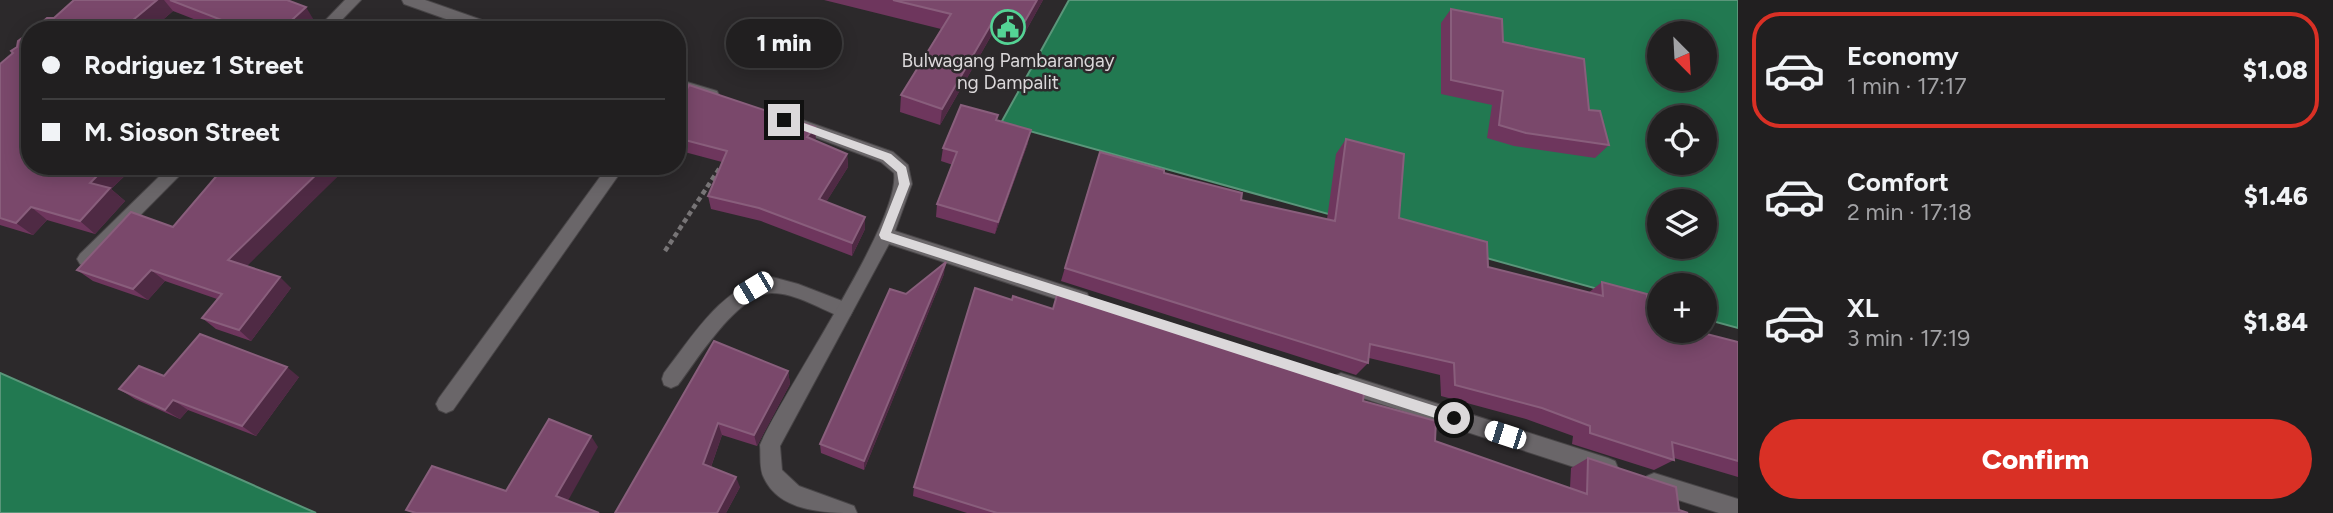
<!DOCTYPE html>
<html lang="en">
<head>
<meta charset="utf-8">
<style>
	:root { --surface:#211f20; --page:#292729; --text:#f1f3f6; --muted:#a2a2a5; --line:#3e3d3e; --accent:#d93025 }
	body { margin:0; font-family:Figtree,sans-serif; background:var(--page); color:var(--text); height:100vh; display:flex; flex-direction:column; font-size:26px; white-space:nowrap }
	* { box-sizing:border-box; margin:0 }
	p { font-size:23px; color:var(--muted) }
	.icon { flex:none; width:38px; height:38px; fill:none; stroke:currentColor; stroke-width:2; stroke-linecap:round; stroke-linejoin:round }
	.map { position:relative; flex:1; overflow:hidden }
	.sheet { display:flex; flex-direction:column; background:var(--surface); width:595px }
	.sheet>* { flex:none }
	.top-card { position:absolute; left:21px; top:21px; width:665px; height:154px; border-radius:28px; box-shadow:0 4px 18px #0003,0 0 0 2px var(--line); display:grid; align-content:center; height:154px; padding:0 21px; background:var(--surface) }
	.needle { width:46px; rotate:156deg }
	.fabs { position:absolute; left:1647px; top:21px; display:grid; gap:14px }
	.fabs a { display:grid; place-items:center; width:70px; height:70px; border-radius:50%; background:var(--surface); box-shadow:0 4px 18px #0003,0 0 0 2px var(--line); font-size:35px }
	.end { position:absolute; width:32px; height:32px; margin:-16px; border:9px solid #dbd8da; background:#111; box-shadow:0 0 0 4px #111 }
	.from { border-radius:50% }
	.bubble { position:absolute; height:49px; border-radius:24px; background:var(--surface); box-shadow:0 4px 18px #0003,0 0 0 2px var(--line); font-size:23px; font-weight:800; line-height:49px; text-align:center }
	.car { position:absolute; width:21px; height:42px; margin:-21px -10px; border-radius:9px; box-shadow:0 0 5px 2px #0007; background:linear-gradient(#fff 24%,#345 0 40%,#fff 0 76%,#345 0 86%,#fff 0) }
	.top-card b { display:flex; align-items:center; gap:24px; height:66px; font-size:26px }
	.top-card b+b { border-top:2px solid var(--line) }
	.top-card i { width:18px; height:18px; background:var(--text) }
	ul { padding:12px 0 0; list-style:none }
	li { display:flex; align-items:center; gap:21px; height:116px; margin:0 14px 10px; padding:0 7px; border:4px solid transparent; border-radius:28px }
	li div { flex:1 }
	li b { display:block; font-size:26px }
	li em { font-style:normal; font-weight:800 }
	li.selected { border-color:var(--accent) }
	li>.icon { width:63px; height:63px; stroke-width:1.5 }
	.primary-button { display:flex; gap:14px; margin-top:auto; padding:14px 21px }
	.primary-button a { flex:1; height:80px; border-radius:42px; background:var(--accent); color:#fff; font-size:28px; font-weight:800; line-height:80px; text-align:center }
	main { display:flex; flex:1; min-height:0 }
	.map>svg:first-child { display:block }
	.water { fill:#227951; stroke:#5a967a; stroke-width:2; fill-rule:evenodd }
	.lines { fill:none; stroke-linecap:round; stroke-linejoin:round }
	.service-casing { stroke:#484547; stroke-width:2 }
	.minor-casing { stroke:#484547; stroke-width:2 }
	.path { stroke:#777476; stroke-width:4.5; stroke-dasharray:5 3.5; stroke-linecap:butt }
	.service { fill:#6a6669; fill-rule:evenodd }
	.minor { fill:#6a6669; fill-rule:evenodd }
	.wall { fill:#6e365d }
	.shaded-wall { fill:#4f2a44 }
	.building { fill:#7a486b; stroke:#895e7c; stroke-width:2 }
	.route { fill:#dbd8da }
	.labels { text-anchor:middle; stroke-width:5; stroke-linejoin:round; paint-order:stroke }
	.poi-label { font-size:19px; fill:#dbd8da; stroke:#2c292b }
</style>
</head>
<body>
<main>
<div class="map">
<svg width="1738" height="513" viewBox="0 0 1738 513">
	<rect width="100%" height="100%" fill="#2c292b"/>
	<!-- water -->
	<g class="water">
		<path d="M 1069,0 L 1738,0 L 1738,328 L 1705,319 L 1704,285 L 1659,285 L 1659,306 L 1001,123 ZM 1659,33 L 1704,33 L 1704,79 L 1659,79 ZM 1659,117 L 1704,117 L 1704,163 L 1659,163 ZM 1659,201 L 1704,201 L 1704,247 L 1659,247 Z"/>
		<path d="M 0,373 L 316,513 L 0,513 Z"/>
	</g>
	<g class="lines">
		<!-- service casing -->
		<g class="service-casing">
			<g id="service">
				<path d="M 608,166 L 625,166 L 453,410 L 446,413 L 439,410 L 436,404 L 439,398 Z"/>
				<path d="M 772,277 L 798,284 L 850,304 L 853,310 L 850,316 L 844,318 C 822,310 796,293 772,293 C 738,293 697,360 678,385 L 671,388 L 664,385 L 662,379 L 664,373 C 693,336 722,285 772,277 Z"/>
			</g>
		</g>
		<!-- minor casing -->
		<g class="minor-casing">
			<g id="minor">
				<path d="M 345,0 L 361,0 L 332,30 L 316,30 Z"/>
				<path d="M 402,0 L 425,0 L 499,26 L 501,30 L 477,30 L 404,4 Z"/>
				<path d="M 677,79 L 717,91 L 719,95 L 711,101 L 677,91 Z"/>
				<path d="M 794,117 L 893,152 L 908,165 L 912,184 L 895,231 L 1081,291 L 1087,293 L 1090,299 L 1087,305 L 1081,307 L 889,244 L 780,446 L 782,470 L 799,486 L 854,506 L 857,513 C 825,513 780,512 764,478 C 759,469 761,455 760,445 C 784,389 901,221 894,173 L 881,162 L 788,127 L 786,123 L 788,119 Z"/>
				<path d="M 170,166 L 189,166 L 92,264 L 86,266 L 80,264 L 77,259 L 80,254 Z"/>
				<path d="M 1341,373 L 1608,458 L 1615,461 L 1618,468 L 1615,475 L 1608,478 L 1341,391 L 1334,388 L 1332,382 L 1334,376 Z"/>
				<path d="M 1654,473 L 1738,499 L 1738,513 L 1719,513 L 1647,490 L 1644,483 L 1647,476 Z"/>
			</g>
		</g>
		<!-- path -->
		<path class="path" d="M 665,251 L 721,166"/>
		<!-- service -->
		<use href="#service" class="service"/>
		<!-- minor -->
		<use href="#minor" class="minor"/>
	</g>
	<!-- wall -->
	<g class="wall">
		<path d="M 74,0 L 287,0 L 315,22 L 306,30 L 222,30 L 173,11 L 151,30 L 33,30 L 54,18 Z"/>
		<path d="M 824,0 L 1043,0 L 1022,38 L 995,29 L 940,125 L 900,112 L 901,95 L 941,29 Z"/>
		<path d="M 1451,9 L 1503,42 L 1589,110 L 1609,145 L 1595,158 L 1514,146 L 1487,138 L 1492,105 L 1441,94 L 1441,23 Z"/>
		<path d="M 17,47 L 30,166 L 135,166 L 111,189 L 125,201 L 95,234 L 47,220 L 33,235 L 0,225 L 0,64 L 12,53 L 11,51 Z"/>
		<path d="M 677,108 L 815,141 L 847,154 L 848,167 L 826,202 L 865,229 L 852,256 L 761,221 L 711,209 L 708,196 L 722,162 L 677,150 Z"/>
		<path d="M 998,115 L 997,120 L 1028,143 L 995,234 L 936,217 L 937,204 L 953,165 L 941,161 L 943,148 Z"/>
		<path d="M 1346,139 L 1399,218 L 1488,267 L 1588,293 L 1602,282 L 1648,312 L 1659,331 L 1738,342 L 1738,477 L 1674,458 L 1674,460 L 1654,470 L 1572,444 L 1573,436 L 1526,419 L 1441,396 L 1440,375 L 1369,358 L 1368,363 L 1356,375 L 1061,281 L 1095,167 L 1164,173 L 1241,200 L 1327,219 L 1336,154 Z"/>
		<path d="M 346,168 L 246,266 L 291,288 L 251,341 L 216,329 L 202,318 L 217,299 L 165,281 L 148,300 L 93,281 L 77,270 L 173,227 Z"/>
		<path d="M 944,274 L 864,470 L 821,453 L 820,444 L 906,294 Z"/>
		<path d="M 1012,300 L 1053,309 L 1363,401 L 1435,441 L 1570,488 L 1571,468 L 1588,458 L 1679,510 L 1688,513 L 967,513 L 913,496 L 914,487 Z"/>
		<path d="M 714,341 L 788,371 L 790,384 L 757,446 L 722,435 L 711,467 L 740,487 L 726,513 L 615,513 Z"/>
		<path d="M 164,376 L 299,377 L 256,436 L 188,410 L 180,419 L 135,399 L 119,389 Z"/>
	</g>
	<!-- shaded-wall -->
	<g class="shaded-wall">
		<path d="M 157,0 L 164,0 L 173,11 L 151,30 L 121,30 Z"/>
		<path d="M 1037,0 L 1043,0 L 1022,38 L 1025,21 Z"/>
		<path d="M 306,7 L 315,22 L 306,30 L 281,30 Z"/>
		<path d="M 998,12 L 995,29 L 940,125 L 942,109 Z"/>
		<path d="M 815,127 L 816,140 L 807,137 Z"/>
		<path d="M 1031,130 L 1028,143 L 995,234 L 998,222 Z"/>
		<path d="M 847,154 L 848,167 L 820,212 L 819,199 Z"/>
		<path d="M 107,166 L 135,166 L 111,189 L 125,201 L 95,234 L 80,221 L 90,183 Z"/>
		<path d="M 325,166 L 344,166 L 346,168 L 241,272 L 228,260 Z"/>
		<path d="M 31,207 L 47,220 L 33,235 L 16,223 Z"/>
		<path d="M 865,217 L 865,229 L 852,256 L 852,243 Z"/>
		<path d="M 946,262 L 944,274 L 864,470 L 864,461 Z"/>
		<path d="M 151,270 L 165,281 L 148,300 L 133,289 Z"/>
		<path d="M 280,277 L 291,288 L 251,341 L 239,330 Z"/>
		<path d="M 287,367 L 299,377 L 256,436 L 242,426 Z"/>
		<path d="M 788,371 L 790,384 L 757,446 L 754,435 Z"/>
		<path d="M 173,400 L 188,410 L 180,419 L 165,410 Z"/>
		<path d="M 718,423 L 722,435 L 708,475 L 703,464 Z"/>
		<path d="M 591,436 L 598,447 L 565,506 L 556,496 Z"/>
		<path d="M 736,477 L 740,487 L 726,513 L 717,513 Z"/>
	</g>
	<!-- building -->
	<g class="building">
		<path d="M 74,0 L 157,0 L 121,30 L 33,30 L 47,18 L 54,18 Z"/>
		<path d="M 170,0 L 287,0 L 306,7 L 281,30 L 232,30 L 222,26 L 227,22 Z"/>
		<path d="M 893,0 L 1037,0 L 1025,21 L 998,12 L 942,109 L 901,95 L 951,14 Z"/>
		<path d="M 1451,9 L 1502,19 L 1503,42 L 1584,59 L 1589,110 L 1600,111 L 1609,145 L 1526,133 L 1499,125 L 1503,91 L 1451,80 Z"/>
		<path d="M 30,32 L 30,166 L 107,166 L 90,183 L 110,188 L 80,221 L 31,207 L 16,223 L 0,218 L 0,64 L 13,53 L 11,51 L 17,47 L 18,41 Z"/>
		<path d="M 689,85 L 815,127 L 807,137 L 847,154 L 819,199 L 865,217 L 852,243 L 759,208 L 708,196 L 727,151 L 677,138 L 677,108 Z"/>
		<path d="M 961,105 L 998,115 L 996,120 L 1031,130 L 998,222 L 937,204 L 957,152 L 943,148 Z"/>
		<path d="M 1346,139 L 1404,154 L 1399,218 L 1487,242 L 1488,267 L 1603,296 L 1602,282 L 1647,294 L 1648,312 L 1659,315 L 1659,331 L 1695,331 L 1738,342 L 1738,461 L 1672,442 L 1674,460 L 1590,433 L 1590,426 L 1542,408 L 1455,385 L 1454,363 L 1370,344 L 1368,363 L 1065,268 L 1100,152 L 1164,170 L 1164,173 L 1242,193 L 1241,200 L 1335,221 Z"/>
		<path d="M 225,166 L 325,166 L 228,260 L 280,277 L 239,330 L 202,318 L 222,294 L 151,270 L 133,289 L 77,270 L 131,212 L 173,227 Z"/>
		<path d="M 946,262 L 864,461 L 820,444 L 890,289 L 906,294 Z"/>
		<path d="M 975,288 L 1012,300 L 1013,296 L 1053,309 L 1059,288 L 1365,386 L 1363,401 L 1436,421 L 1435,441 L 1587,494 L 1588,458 L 1676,487 L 1679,510 L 1688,513 L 997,513 L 914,487 Z"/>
		<path d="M 200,334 L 287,367 L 242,426 L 173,400 L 165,410 L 119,389 L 139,366 L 164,376 Z"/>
		<path d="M 714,341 L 788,371 L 754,435 L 718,423 L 703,464 L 736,477 L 717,513 L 615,513 Z"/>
		<path d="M 549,419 L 591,436 L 556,496 L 599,513 L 416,513 L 406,510 L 432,466 L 506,491 Z"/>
	</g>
	<!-- route -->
	<path class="route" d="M 784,116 L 891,154 L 906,167 L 910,184 L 891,233 L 1454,412 L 1460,418 L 1458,422 L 1454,424 L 881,239 L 879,235 L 899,184 L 897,172 L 883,160 L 780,122 L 779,120 Z"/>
	<!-- icons -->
	<defs>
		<g id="civic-ring" transform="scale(1.75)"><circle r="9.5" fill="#2c292b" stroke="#54d395" stroke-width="1.5"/><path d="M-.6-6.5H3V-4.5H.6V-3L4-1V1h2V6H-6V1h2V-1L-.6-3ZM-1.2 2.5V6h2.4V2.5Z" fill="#54d395"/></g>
	</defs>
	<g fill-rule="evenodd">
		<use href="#civic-ring" x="1008" y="27"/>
	</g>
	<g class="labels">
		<!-- poi labels -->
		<g class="poi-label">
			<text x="1008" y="67">Bulwagang Pambarangay<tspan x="1008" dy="22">ng Dampalit</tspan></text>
		</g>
	</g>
</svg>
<div class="fabs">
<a><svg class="needle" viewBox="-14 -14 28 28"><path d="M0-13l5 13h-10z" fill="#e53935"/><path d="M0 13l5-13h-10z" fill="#a2a2a5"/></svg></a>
<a><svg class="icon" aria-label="locate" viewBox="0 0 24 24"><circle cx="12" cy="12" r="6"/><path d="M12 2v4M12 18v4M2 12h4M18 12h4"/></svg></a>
<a><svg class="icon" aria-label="layers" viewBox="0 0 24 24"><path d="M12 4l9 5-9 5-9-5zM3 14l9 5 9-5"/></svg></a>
<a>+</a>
</div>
<i class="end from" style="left:1454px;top:418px"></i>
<i class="end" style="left:784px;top:120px"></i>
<div class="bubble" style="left:726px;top:19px;width:116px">1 min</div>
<i class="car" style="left:753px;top:288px;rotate:239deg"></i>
<i class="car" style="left:1505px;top:435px;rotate:288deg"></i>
<div class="top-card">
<b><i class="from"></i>Rodriguez 1 Street</b>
<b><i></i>M. Sioson Street</b>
</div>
</div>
<section class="sheet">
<ul>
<li class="selected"><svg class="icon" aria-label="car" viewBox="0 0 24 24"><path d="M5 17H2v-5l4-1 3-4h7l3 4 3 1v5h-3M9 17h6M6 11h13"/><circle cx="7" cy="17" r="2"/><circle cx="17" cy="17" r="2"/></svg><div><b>Economy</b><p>1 min · 17:17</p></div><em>$1.08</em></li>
<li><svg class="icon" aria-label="car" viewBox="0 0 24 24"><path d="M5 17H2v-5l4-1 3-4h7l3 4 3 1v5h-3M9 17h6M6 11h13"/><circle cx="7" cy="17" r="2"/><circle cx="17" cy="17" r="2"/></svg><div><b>Comfort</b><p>2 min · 17:18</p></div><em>$1.46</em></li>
<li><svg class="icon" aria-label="car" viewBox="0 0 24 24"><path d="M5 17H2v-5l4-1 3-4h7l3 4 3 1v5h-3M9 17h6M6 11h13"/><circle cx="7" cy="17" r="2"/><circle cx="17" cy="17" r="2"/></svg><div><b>XL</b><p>3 min · 17:19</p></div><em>$1.84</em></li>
</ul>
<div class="primary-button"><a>Confirm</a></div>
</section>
</main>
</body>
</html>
